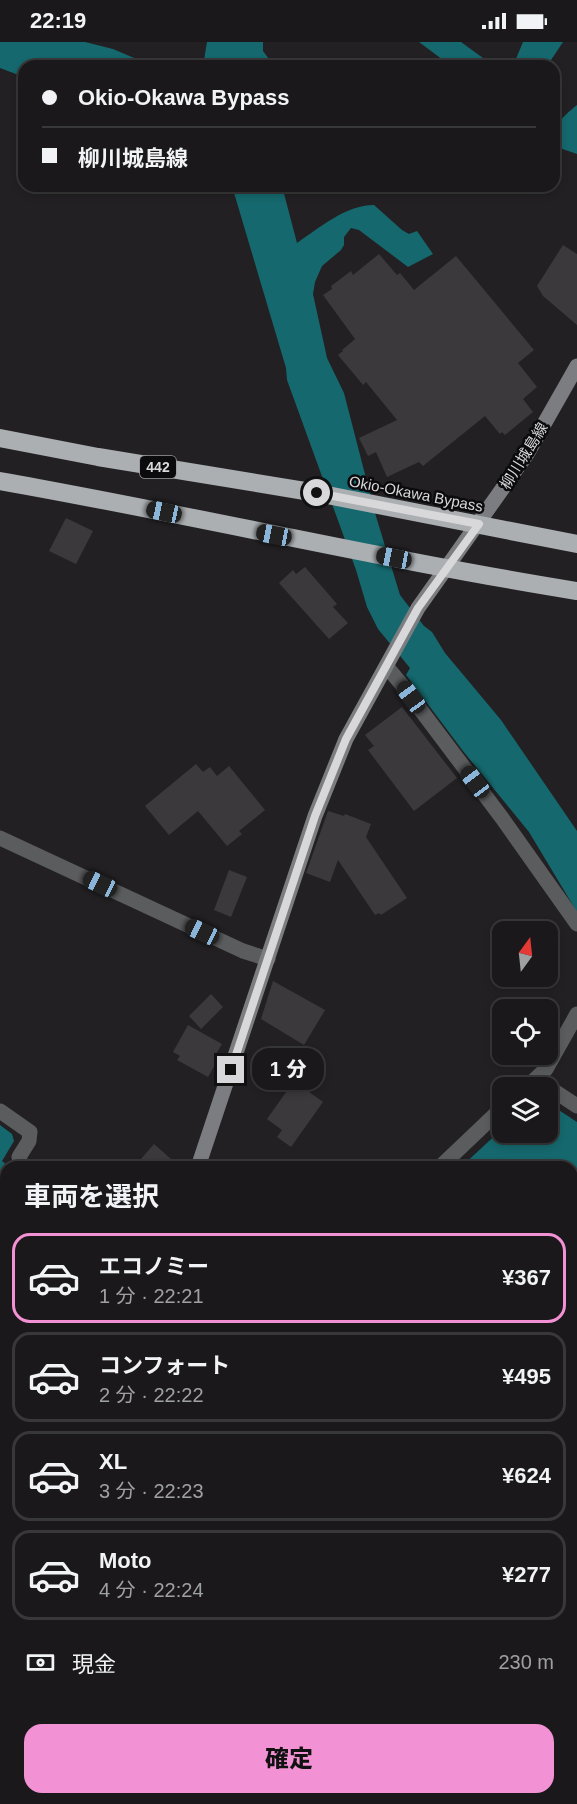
<!DOCTYPE html>
<html lang="ja">
<head>
<meta charset="utf-8">
<style>
	:root { --surface:#1a181a; --page:#272527; --text:#f1f3f6; --muted:#9fa0a2; --line:#383739; --accent:#f391d5 }
	body { margin:0; font-family:Arial,"Noto Sans JP",sans-serif; background:var(--page); color:var(--text); height:100vh; display:flex; flex-direction:column; font-size:22px; white-space:nowrap }
	* { box-sizing:border-box; margin:0 }
	p { font-size:20px; color:var(--muted) }
	.icon { flex:none; width:33px; height:33px; fill:none; stroke:currentColor; stroke-width:2; stroke-linecap:round; stroke-linejoin:round }
	.map { position:relative; flex:1; overflow:hidden }
	.panel { position:absolute; left:0px; top:1119px; width:578px; height:644px; display:flex; flex-direction:column; background:var(--surface); border-radius:18px 18px 0 0; box-shadow:0 3px 9px #0003,0 0 0 2px var(--line) }
	.panel>* { flex:none }
	.hud { position:absolute; left:18px; top:18px; width:542px; height:132px; border-radius:18px; box-shadow:0 3px 9px #0003,0 0 0 2px var(--line); display:grid; align-content:center; height:132px; padding:0 24px; background:var(--surface) }
	.needle { width:39px; rotate:15deg }
	.controls { position:absolute; left:492px; top:879px; display:grid; gap:12px }
	.controls a { display:grid; place-items:center; width:66px; height:66px; border-radius:12px; background:var(--surface); box-shadow:0 3px 9px #0003,0 0 0 2px var(--line); font-size:30px }
	.end { position:absolute; width:27px; height:27px; margin:-14px; border:8px solid #d8d7d9; background:#111; box-shadow:0 0 0 3px #111 }
	.from { border-radius:50% }
	.bubble { position:absolute; height:42px; border-radius:18px; background:var(--surface); box-shadow:0 3px 9px #0003,0 0 0 2px var(--line); font-size:20px; font-weight:800; line-height:42px; text-align:center }
	.car { position:absolute; width:18px; height:36px; margin:-18px -9px; border-radius:8px; box-shadow:0 0 4px 2px #0007; background:linear-gradient(#222 24%,#8ab4d8 0 40%,#222 0 76%,#8ab4d8 0 86%,#222 0) }
	.hud b { display:flex; align-items:center; gap:21px; height:57px; font-size:22px }
	.hud b+b { border-top:2px solid var(--line) }
	.hud i { width:15px; height:15px; background:var(--text) }
	ul { padding:0; list-style:none }
	li { display:flex; align-items:center; gap:18px; height:90px; margin:0 12px 9px; padding:0 12px; border:3px solid var(--line); border-radius:18px }
	li div { flex:1 }
	li b { display:block; font-size:22px }
	li em { font-style:normal; font-weight:800 }
	li.selected { border-color:var(--accent) }
	li>.icon { width:54px; height:54px; stroke-width:1.5 }
	h2 { padding:0 24px; font-size:27px; line-height:72px }
	.pay { display:flex; align-items:center; gap:15px; height:66px; padding:0 24px; font-size:22px }
	.pay p { margin-inline-start:auto }
	.primary-button { display:flex; gap:12px; margin-top:auto; padding:12px 24px }
	.primary-button a { flex:1; height:69px; border-radius:18px; background:var(--accent); color:#111; font-size:24px; font-weight:800; line-height:69px; text-align:center }
	.status { display:flex; justify-content:space-between; align-items:center; height:42px; padding:0 30px; background:var(--surface); direction:ltr }
	.status svg { height:16px; fill:currentColor }
	.map>svg:first-child { display:block }
	.water { fill:#15686d }
	.building { fill:#3b393c }
	.lines { fill:none; stroke-linecap:round; stroke-linejoin:round }
	.street { stroke:#5b5c5e; stroke-width:15 }
	.secondary { stroke:#7b7d80; stroke-width:15 }
	.highway { stroke:#abafb2; stroke-width:18 }
	.route { stroke:#d8d7d9; stroke-width:8 }
	.labels { text-anchor:middle; stroke-width:5; stroke-linejoin:round; paint-order:stroke }
	.shield { fill:#0b0a0c; stroke:#9a9a9c; stroke-width:1.5 }
	.shield-label { font-size:14px; font-weight:bold; fill:#d8d7d9 }
	.street-label { font-size:15px; fill:#d8d7d9; stroke:#0b0a0c }
</style>
</head>
<body>
<div class="status"><b>22:19</b><svg viewBox="0 0 49 12"><path d="M0 12V9h3v3zM5 12V6h3v6zM10 12V3h3v9zM15 12V0h3v12zM26 1h20v11H26zM47 4h2v5h-2z"/></svg></div>
<div class="map">
<svg width="577" height="1762" viewBox="0 0 577 1762">
	<rect width="100%" height="100%" fill="#222023"/>
	<!-- water -->
	<g class="water">
		<path d="M 0,0 L 85,0 L 113,7 L 153,24 L 24,24 L 24,35 L 0,26 Z"/>
		<path d="M 207,0 L 263,0 L 263,9 L 272,21 L 279,23 L 296,20 L 313,24 L 203,24 Z"/>
		<path d="M 419,0 L 461,0 L 494,24 L 451,24 Z"/>
		<path d="M 523,0 L 563,0 L 547,24 L 513,24 Z"/>
		<path d="M 577,63 L 577,112 L 554,104 C 553,83 561,76 577,63 Z"/>
		<path d="M 232,144 L 282,144 L 297,201 C 319,186 346,163 374,163 L 402,188 L 409,192 L 417,189 L 433,212 L 408,225 L 359,188 L 351,186 L 344,195 L 344,203 L 341,208 L 322,224 L 315,240 L 313,252 L 327,316 L 344,351 L 375,471 L 400,553 L 424,584 L 432,590 L 445,611 L 501,678 L 577,789 L 577,870 L 529,790 L 463,709 L 406,633 L 410,626 L 378,587 L 367,565 L 356,528 L 287,338 L 286,326 Z"/>
		<path d="M 548,1061 L 577,1080 L 577,1211 L 572,1208 L 572,1125 L 461,1125 L 502,1087 L 502,1090 L 548,1090 Z"/>
		<path d="M 0,1083 L 12,1092 L 14,1099 L 2,1119 L 9,1125 L 6,1125 L 6,1153 L 0,1148 Z"/>
		<path d="M 572,1415 L 577,1418 L 577,1458 L 572,1457 Z"/>
		<path d="M 536,1757 L 566,1757 L 571,1762 L 542,1762 Z"/>
	</g>
	<!-- building -->
	<g class="building">
		<path d="M 563,203 L 577,212 L 577,283 L 543,254 L 537,244 Z"/>
		<path d="M 379,212 L 397,233 L 400,231 L 414,248 L 456,214 L 534,308 L 518,321 L 537,345 L 523,357 L 533,370 L 505,393 L 502,390 L 500,392 L 485,374 L 423,424 L 419,420 L 387,435 L 376,410 L 368,414 L 359,396 L 397,378 L 366,340 L 363,343 L 338,313 L 343,309 L 342,308 L 355,297 L 323,253 L 332,247 L 331,244 L 351,229 L 353,233 Z"/>
		<path d="M 66,476 L 93,489 L 76,522 L 49,509 Z"/>
		<path d="M 305,525 L 337,562 L 333,565 L 348,581 L 329,597 L 279,541 L 293,528 L 296,532 Z"/>
		<path d="M 402,665 L 457,736 L 414,769 L 368,708 L 374,704 L 365,693 Z"/>
		<path d="M 196,722 L 203,730 L 210,725 L 217,734 L 229,724 L 265,768 L 239,789 L 242,792 L 227,804 L 198,769 L 169,793 L 145,764 Z"/>
		<path d="M 328,769 L 344,774 L 345,772 L 371,782 L 366,795 L 407,856 L 381,873 L 379,871 L 375,873 L 338,818 L 330,840 L 306,831 Z"/>
		<path d="M 229,828 L 247,835 L 231,875 L 214,868 Z"/>
		<path d="M 273,939 L 325,968 L 304,1003 L 261,977 Z"/>
		<path d="M 211,952 L 223,965 L 201,987 L 189,974 Z"/>
		<path d="M 188,983 L 222,1002 L 216,1012 L 220,1014 L 208,1035 L 177,1018 L 180,1014 L 173,1010 Z"/>
		<path d="M 294,1039 L 323,1060 L 291,1105 L 277,1095 L 282,1088 L 267,1077 Z"/>
		<path d="M 154,1102 L 180,1125 L 134,1125 Z"/>
	</g>
	<g class="lines">
		<!-- street -->
		<g class="street">
			<path d="M 387,625 L 402,643 L 502,776 L 577,882"/>
			<path d="M 0,796 L 243,909 L 268,917"/>
			<path d="M 536,1037 L 577,1064"/>
			<path d="M 526,1046 L 546,1027 L 577,972"/>
			<path d="M 0,1069 L 30,1090 L 29,1099 L 19,1115 L 22,1125"/>
			<path d="M 440,1125 L 502,1066"/>
			<path d="M 0,1164 L 6,1169"/>
			<path d="M 572,1222 L 577,1224"/>
			<path d="M 0,1689 L 6,1694"/>
			<path d="M 572,1742 L 577,1748"/>
			<path d="M 77,1756 L 84,1762"/>
			<path d="M 516,1762 L 522,1756"/>
		</g>
		<!-- secondary -->
		<g class="secondary">
			<path d="M 198,1125 L 315,774 L 346,697 L 418,566 L 527,412 L 577,324"/>
			<path d="M 0,1389 L 6,1382"/>
		</g>
		<!-- highway -->
		<g class="highway">
			<path d="M 0,396 L 98,415 L 317,451 L 577,502"/>
			<path d="M 0,439 C 193,473 384,518 577,549"/>
		</g>
	</g>
	<g class="lines">
		<!-- route -->
		<path class="route" d="M 231,1028 L 315,774 L 346,697 L 418,566 L 479,482 L 317,451"/>
	</g>
	<g class="labels">
		<!-- shield labels -->
		<rect class="shield" x="140" y="414" width="36" height="22" rx="4.5"/>
		<g class="shield-label">
			<text x="158" y="430">442</text>
		</g>
		<!-- street labels -->
		<g class="street-label">
			<text transform="translate(524 414) rotate(-58)" y="5">柳川城島線</text>
			<text transform="translate(416 452) rotate(11)" y="5">Okio-Okawa Bypass</text>
		</g>
	</g>
</svg>
<div class="controls">
<a><svg class="needle" viewBox="-14 -14 28 28"><path d="M0-13l5 13h-10z" fill="#e53935"/><path d="M0 13l5-13h-10z" fill="#9fa0a2"/></svg></a>
<a><svg class="icon" aria-label="locate" viewBox="0 0 24 24"><circle cx="12" cy="12" r="6"/><path d="M12 2v4M12 18v4M2 12h4M18 12h4"/></svg></a>
<a><svg class="icon" aria-label="layers" viewBox="0 0 24 24"><path d="M12 4l9 5-9 5-9-5zM3 14l9 5 9-5"/></svg></a>
</div>
<i class="end from" style="left:317px;top:451px"></i>
<i class="end" style="left:231px;top:1028px"></i>
<div class="bubble" style="left:252px;top:1006px;width:72px">1 分</div>
<i class="car" style="left:164px;top:470px;rotate:282deg"></i>
<i class="car" style="left:274px;top:493px;rotate:281deg"></i>
<i class="car" style="left:394px;top:516px;rotate:281deg"></i>
<i class="car" style="left:411px;top:655px;rotate:324deg"></i>
<i class="car" style="left:475px;top:740px;rotate:323deg"></i>
<i class="car" style="left:100px;top:842px;rotate:295deg"></i>
<i class="car" style="left:202px;top:890px;rotate:295deg"></i>
<div class="hud">
<b><i class="from"></i>Okio-Okawa Bypass</b>
<b><i></i>柳川城島線</b>
</div>
<section class="panel">
<h2>車両を選択</h2>
<ul>
<li class="selected"><svg class="icon" aria-label="car" viewBox="0 0 24 24"><path d="M5 17H2v-5l4-1 3-4h7l3 4 3 1v5h-3M9 17h6M6 11h13"/><circle cx="7" cy="17" r="2"/><circle cx="17" cy="17" r="2"/></svg><div><b>エコノミー</b><p>1 分 · 22:21</p></div><em>¥367</em></li>
<li><svg class="icon" aria-label="car" viewBox="0 0 24 24"><path d="M5 17H2v-5l4-1 3-4h7l3 4 3 1v5h-3M9 17h6M6 11h13"/><circle cx="7" cy="17" r="2"/><circle cx="17" cy="17" r="2"/></svg><div><b>コンフォート</b><p>2 分 · 22:22</p></div><em>¥495</em></li>
<li><svg class="icon" aria-label="car" viewBox="0 0 24 24"><path d="M5 17H2v-5l4-1 3-4h7l3 4 3 1v5h-3M9 17h6M6 11h13"/><circle cx="7" cy="17" r="2"/><circle cx="17" cy="17" r="2"/></svg><div><b>XL</b><p>3 分 · 22:23</p></div><em>¥624</em></li>
<li><svg class="icon" aria-label="car" viewBox="0 0 24 24"><path d="M5 17H2v-5l4-1 3-4h7l3 4 3 1v5h-3M9 17h6M6 11h13"/><circle cx="7" cy="17" r="2"/><circle cx="17" cy="17" r="2"/></svg><div><b>Moto</b><p>4 分 · 22:24</p></div><em>¥277</em></li>
</ul>
<div class="pay"><svg class="icon" aria-label="cash" viewBox="0 0 24 24"><path d="M3 7h18v10H3z"/><circle cx="12" cy="12" r="2"/></svg>現金<p>230 m</p></div>
<div class="primary-button"><a>確定</a></div>
</section>
</div>
</body>
</html>
